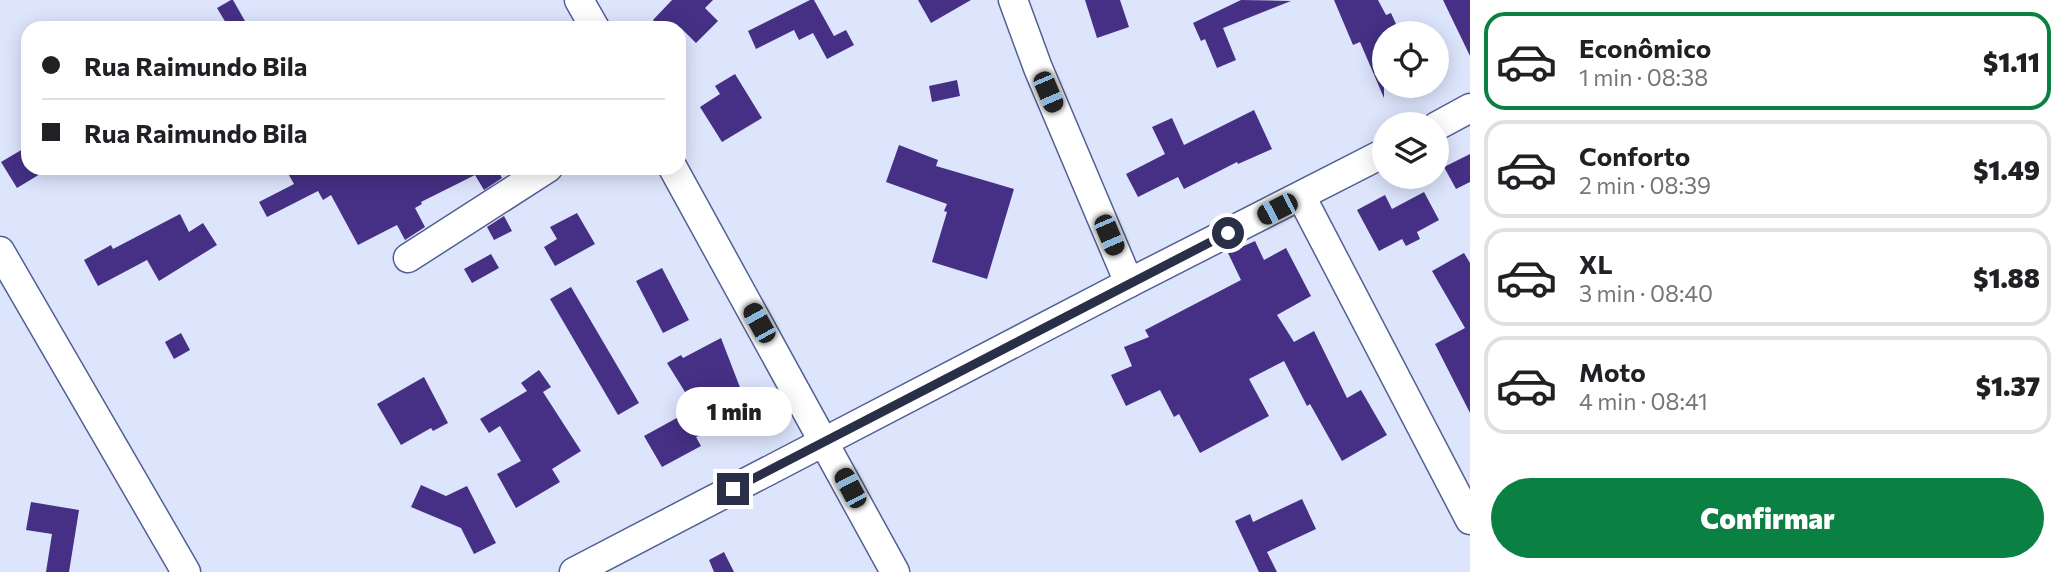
<!DOCTYPE html>
<html lang="pt">
<head>
<meta charset="utf-8">
<style>
	:root { --surface:#fff; --page:#f6f6f6; --text:#202124; --muted:#757577; --line:#e0e0e0; --accent:#0b8043 }
	body { margin:0; font-family:Commissioner,sans-serif; background:var(--page); color:var(--text); height:100vh; display:flex; flex-direction:column; font-size:26px; white-space:nowrap }
	* { box-sizing:border-box; margin:0 }
	p { font-size:23px; color:var(--muted) }
	.icon { flex:none; width:38px; height:38px; fill:none; stroke:currentColor; stroke-width:2; stroke-linecap:round; stroke-linejoin:round }
	.map { position:relative; flex:1; overflow:hidden }
	.drawer { display:flex; flex-direction:column; background:var(--surface); width:595px }
	.drawer>* { flex:none }
	.banner { position:absolute; left:21px; top:21px; width:665px; height:154px; border-radius:21px; box-shadow:0 4px 18px #0003; display:grid; align-content:center; height:154px; padding:0 21px; background:var(--surface) }
	.tools { position:absolute; left:1372px; top:21px; display:grid; gap:14px }
	.tools a { display:grid; place-items:center; width:77px; height:77px; border-radius:50%; background:var(--surface); box-shadow:0 4px 18px #0003; font-size:35px }
	.end { position:absolute; width:32px; height:32px; margin:-16px; border:9px solid #282f46; background:#fff; box-shadow:0 0 0 4px #fff }
	.from { border-radius:50% }
	.bubble { position:absolute; height:49px; border-radius:24px; background:var(--surface); box-shadow:0 4px 18px #0003; font-size:23px; font-weight:800; line-height:49px; text-align:center }
	.car { position:absolute; width:21px; height:42px; margin:-21px -10px; border-radius:9px; box-shadow:0 0 5px 2px #0007; background:linear-gradient(#222 24%,#8ab4d8 0 40%,#222 0 76%,#8ab4d8 0 86%,#222 0) }
	.banner b { display:flex; align-items:center; gap:24px; height:66px; font-size:26px }
	.banner b+b { border-top:2px solid var(--line) }
	.banner i { width:18px; height:18px; background:var(--text) }
	ul { padding:12px 0 0; list-style:none }
	li { display:flex; align-items:center; gap:21px; height:98px; margin:0 14px 10px; padding:0 7px; border:4px solid var(--line); border-radius:21px }
	li div { flex:1 }
	li b { display:block; font-size:26px }
	li em { font-style:normal; font-weight:800 }
	li.current { border-color:var(--accent) }
	li>.icon { width:63px; height:63px; stroke-width:1.5 }
	.cta { display:flex; gap:14px; margin-top:auto; padding:14px 21px }
	.cta a { flex:1; height:80px; border-radius:42px; background:var(--accent); color:#fff; font-size:28px; font-weight:800; line-height:80px; text-align:center }
	main { display:flex; flex:1; min-height:0 }
	.map>svg:first-child { display:block }
	.building { fill:#453085 }
	.lines { fill:none; stroke-linecap:round; stroke-linejoin:round }
	.minor-casing { stroke:#516094; stroke-width:31 }
	.minor { stroke:#fff; stroke-width:28 }
	.route { stroke:#282f46; stroke-width:9 }
</style>
</head>
<body>
<main>
<div class="map">
<svg width="1470" height="572" viewBox="0 0 1470 572">
	<rect width="100%" height="100%" fill="#dde5fd"/>
	<!-- building -->
	<g class="building">
		<path d="M 231,0 L 233,0 L 249,28 L 229,28 L 217,8 Z"/>
		<path d="M 672,0 L 713,0 L 705,8 L 718,21 L 696,43 L 681,28 L 661,28 L 653,20 Z"/>
		<path d="M 810,0 L 814,0 L 834,36 L 846,30 L 854,45 L 827,59 L 813,33 L 799,40 L 794,30 L 756,49 L 748,31 Z"/>
		<path d="M 918,0 L 971,0 L 931,23 Z"/>
		<path d="M 1085,0 L 1120,0 L 1129,27 L 1097,38 Z"/>
		<path d="M 1241,0 L 1291,1 L 1223,28 L 1236,60 L 1217,68 L 1205,39 L 1201,41 L 1193,23 Z"/>
		<path d="M 1334,0 L 1378,0 L 1386,15 L 1391,13 L 1400,33 L 1384,33 L 1384,98 L 1360,42 L 1353,45 Z"/>
		<path d="M 1443,0 L 1470,0 L 1470,56 Z"/>
		<path d="M 735,74 L 762,118 L 722,142 L 700,107 L 720,94 L 715,86 Z"/>
		<path d="M 957,80 L 960,96 L 932,102 L 929,86 Z"/>
		<path d="M 1254,110 L 1272,149 L 1238,164 L 1237,162 L 1184,189 L 1178,177 L 1138,197 L 1126,174 L 1165,154 L 1152,127 L 1172,118 L 1184,145 Z"/>
		<path d="M 899,145 L 938,160 L 936,166 L 1014,189 L 987,279 L 932,262 L 947,212 L 944,211 L 947,204 L 886,182 Z"/>
		<path d="M 28,146 L 28,168 L 50,168 L 17,188 L 1,162 Z"/>
		<path d="M 1470,154 L 1470,182 L 1456,189 L 1444,167 Z"/>
		<path d="M 285,168 L 497,168 L 502,178 L 484,190 L 475,175 L 421,202 L 422,204 L 415,208 L 425,227 L 405,240 L 397,225 L 358,245 L 331,195 L 323,200 L 318,191 L 267,217 L 259,202 L 294,184 Z"/>
		<path d="M 1424,192 L 1439,220 L 1417,232 L 1420,239 L 1406,246 L 1402,239 L 1379,251 L 1357,210 L 1385,195 L 1392,209 Z"/>
		<path d="M 577,213 L 595,244 L 555,266 L 544,247 L 557,239 L 550,227 Z"/>
		<path d="M 180,214 L 189,232 L 203,223 L 217,245 L 159,281 L 147,260 L 98,286 L 84,260 L 111,245 L 113,249 Z"/>
		<path d="M 504,216 L 512,231 L 494,240 L 487,227 Z"/>
		<path d="M 1255,241 L 1264,260 L 1286,248 L 1311,296 L 1277,315 L 1294,342 L 1314,331 L 1347,398 L 1361,390 L 1387,435 L 1342,461 L 1310,404 L 1307,406 L 1284,361 L 1249,379 L 1269,416 L 1200,453 L 1179,414 L 1174,417 L 1160,390 L 1126,406 L 1111,375 L 1132,366 L 1124,347 L 1149,337 L 1145,330 L 1241,280 L 1228,253 Z"/>
		<path d="M 1464,253 L 1470,263 L 1470,413 L 1435,344 L 1465,328 L 1432,271 Z"/>
		<path d="M 491,254 L 499,268 L 472,283 L 464,269 Z"/>
		<path d="M 662,268 L 689,320 L 663,333 L 636,281 Z"/>
		<path d="M 571,287 L 639,403 L 618,415 L 550,299 Z"/>
		<path d="M 181,333 L 190,350 L 174,359 L 165,342 Z"/>
		<path d="M 721,338 L 751,416 L 696,437 L 701,446 L 662,467 L 644,436 L 695,408 L 667,363 L 681,355 L 683,358 Z"/>
		<path d="M 539,370 L 551,387 L 543,392 L 581,451 L 552,469 L 560,482 L 516,508 L 497,474 L 521,461 L 500,426 L 489,433 L 480,419 L 527,391 L 521,383 Z"/>
		<path d="M 424,377 L 448,423 L 433,431 L 431,428 L 401,445 L 377,404 Z"/>
		<path d="M 421,485 L 446,496 L 467,486 L 496,543 L 474,554 L 461,528 L 411,507 Z"/>
		<path d="M 1302,499 L 1316,529 L 1267,552 L 1277,572 L 1259,572 L 1235,521 L 1250,514 L 1253,522 Z"/>
		<path d="M 31,502 L 79,510 L 69,572 L 46,572 L 52,534 L 26,530 Z"/>
		<path d="M 724,552 L 734,572 L 714,572 L 709,560 Z"/>
	</g>
	<g class="lines">
		<!-- minor casing -->
		<g class="minor-casing">
			<g id="minor">
				<path d="M 579,0 L 595,28"/>
				<path d="M 1013,0 L 1038,68 L 1129,283"/>
				<path d="M 1437,126 L 1470,108"/>
				<path d="M 673,168 L 895,572"/>
				<path d="M 1301,196 L 1470,520"/>
				<path d="M 0,251 L 186,572"/>
				<path d="M 408,258 L 548,168"/>
				<path d="M 574,572 L 1129,283 L 1384,153"/>
			</g>
		</g>
		<!-- minor -->
		<use href="#minor" class="minor"/>
	</g>
	<g class="lines">
		<!-- route -->
		<path class="route" d="M 733,489 L 1228,233"/>
	</g>
</svg>
<div class="tools">
<a><svg class="icon" aria-label="locate" viewBox="0 0 24 24"><circle cx="12" cy="12" r="6"/><path d="M12 2v4M12 18v4M2 12h4M18 12h4"/></svg></a>
<a><svg class="icon" aria-label="layers" viewBox="0 0 24 24"><path d="M12 4l9 5-9 5-9-5zM3 14l9 5 9-5"/></svg></a>
</div>
<i class="end from" style="left:1228px;top:233px"></i>
<i class="end" style="left:733px;top:489px"></i>
<div class="bubble" style="left:676px;top:387px;width:116px">1 min</div>
<i class="car" style="left:1048px;top:92px;rotate:157deg"></i>
<i class="car" style="left:1277px;top:209px;rotate:243deg"></i>
<i class="car" style="left:1109px;top:235px;rotate:157deg"></i>
<i class="car" style="left:759px;top:323px;rotate:331deg"></i>
<i class="car" style="left:850px;top:488px;rotate:332deg"></i>
<div class="banner">
<b><i class="from"></i>Rua Raimundo Bila</b>
<b><i></i>Rua Raimundo Bila</b>
</div>
</div>
<section class="drawer">
<ul>
<li class="current"><svg class="icon" aria-label="car" viewBox="0 0 24 24"><path d="M5 17H2v-5l4-1 3-4h7l3 4 3 1v5h-3M9 17h6M6 11h13"/><circle cx="7" cy="17" r="2"/><circle cx="17" cy="17" r="2"/></svg><div><b>Econômico</b><p>1 min · 08:38</p></div><em>$1.11</em></li>
<li><svg class="icon" aria-label="car" viewBox="0 0 24 24"><path d="M5 17H2v-5l4-1 3-4h7l3 4 3 1v5h-3M9 17h6M6 11h13"/><circle cx="7" cy="17" r="2"/><circle cx="17" cy="17" r="2"/></svg><div><b>Conforto</b><p>2 min · 08:39</p></div><em>$1.49</em></li>
<li><svg class="icon" aria-label="car" viewBox="0 0 24 24"><path d="M5 17H2v-5l4-1 3-4h7l3 4 3 1v5h-3M9 17h6M6 11h13"/><circle cx="7" cy="17" r="2"/><circle cx="17" cy="17" r="2"/></svg><div><b>XL</b><p>3 min · 08:40</p></div><em>$1.88</em></li>
<li><svg class="icon" aria-label="car" viewBox="0 0 24 24"><path d="M5 17H2v-5l4-1 3-4h7l3 4 3 1v5h-3M9 17h6M6 11h13"/><circle cx="7" cy="17" r="2"/><circle cx="17" cy="17" r="2"/></svg><div><b>Moto</b><p>4 min · 08:41</p></div><em>$1.37</em></li>
</ul>
<div class="cta"><a>Confirmar</a></div>
</section>
</main>
</body>
</html>
